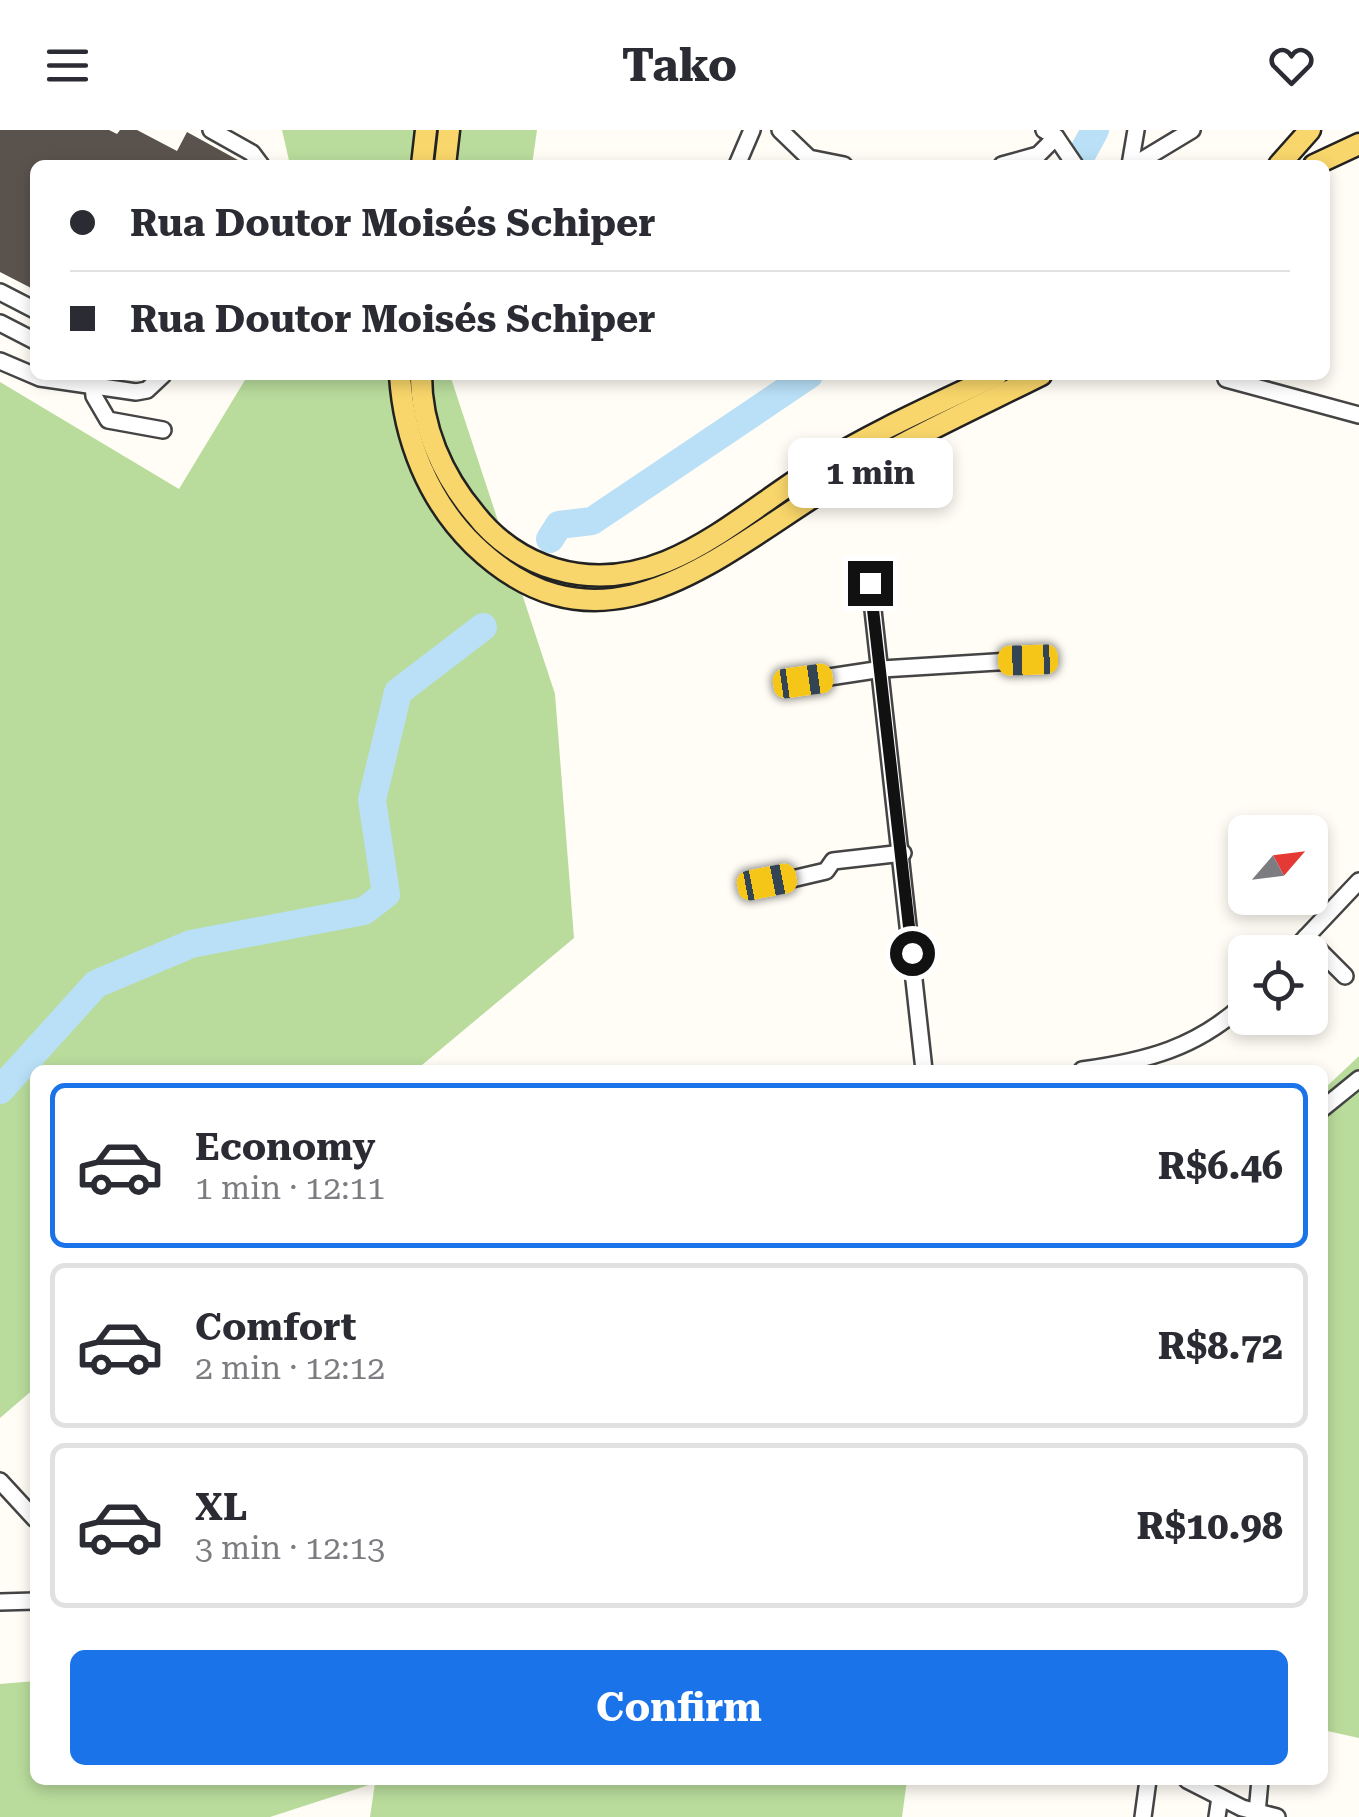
<!DOCTYPE html>
<html lang="en">
<head>
<meta charset="utf-8">
<style>
	:root { --surface:#fff; --page:#f2f2f3; --text:#2b2b33; --muted:#7c7c81; --line:#e1e1e2; --accent:#1a73e8 }
	body { margin:0; font-family:"Roboto Serif",serif; background:var(--page); color:var(--text); height:100vh; display:flex; flex-direction:column; font-size:38px; white-space:nowrap }
	* { box-sizing:border-box; margin:0 }
	p { font-size:32px; color:var(--muted) }
	.icon { flex:none; width:55px; height:55px; fill:none; stroke:currentColor; stroke-width:2; stroke-linecap:round; stroke-linejoin:round }
	.map { position:relative; flex:1; overflow:hidden }
	.sheet { position:absolute; left:30px; top:935px; width:1298px; height:720px; display:flex; flex-direction:column; background:var(--surface); border-radius:15px; box-shadow:0 5px 15px #0003 }
	.sheet>* { flex:none }
	.guide { position:absolute; left:30px; top:30px; width:1300px; height:220px; border-radius:15px; box-shadow:0 5px 15px #0003; display:grid; align-content:center; height:220px; padding:0 40px; background:var(--surface) }
	.needle { width:65px; rotate:62deg }
	.fabs { position:absolute; left:1228px; top:685px; display:grid; gap:20px }
	.fabs a { display:grid; place-items:center; width:100px; height:100px; border-radius:15px; background:var(--surface); box-shadow:0 5px 15px #0003; font-size:50px }
	.end { position:absolute; width:45px; height:45px; margin:-22px; border:12px solid #111; background:#fff; box-shadow:0 0 0 5px #fff }
	.from { border-radius:50% }
	.bubble { position:absolute; height:70px; border-radius:15px; background:var(--surface); box-shadow:0 5px 15px #0003; font-size:32px; font-weight:700; line-height:70px; text-align:center }
	.car { position:absolute; width:30px; height:60px; margin:-30px -15px; border-radius:12px; box-shadow:0 0 8px 2px #0007; background:linear-gradient(#f5c518 24%,#345 0 40%,#f5c518 0 76%,#345 0 86%,#f5c518 0) }
	.guide b { display:flex; align-items:center; gap:35px; height:95px; font-size:38px }
	.guide b+b { border-top:2px solid var(--line) }
	.guide i { width:25px; height:25px; background:var(--text) }
	ul { padding:18px 0 0; list-style:none }
	li { display:flex; align-items:center; gap:30px; height:165px; margin:0 20px 15px; padding:0 20px; border:5px solid var(--line); border-radius:15px }
	li div { flex:1 }
	li b { display:block; font-size:38px }
	li em { font-style:normal; font-weight:700 }
	li.active { border-color:var(--accent) }
	li>.icon { width:90px; height:90px; stroke-width:1.5 }
	.cta { display:flex; gap:20px; margin-top:auto; padding:20px 40px }
	.cta a { flex:1; height:115px; border-radius:15px; background:var(--accent); color:#fff; font-size:40px; font-weight:700; line-height:115px; text-align:center }
	header { display:flex; justify-content:space-between; align-items:center; height:130px; padding:0 40px; background:var(--surface); font-size:45px; font-weight:700 }
	.map>svg:first-child { display:block }
	.forest { fill:#b9dc9c }
	.lines { fill:none; stroke-linecap:round; stroke-linejoin:round }
	.river { stroke:#b9e0f7; stroke-width:28 }
	.building { fill:#5a524d }
	.minor-casing { stroke:#444; stroke-width:20 }
	.major-casing { stroke:#222; stroke-width:25 }
	.minor { stroke:#fff; stroke-width:15 }
	.major { stroke:#f9d66b; stroke-width:20 }
	.route { stroke:#111; stroke-width:12 }
</style>
</head>
<body>
<header><svg class="icon" aria-label="menu" viewBox="0 0 24 24"><path d="M4 6h16M4 12h16M4 18h16"/></svg>Tako<svg class="icon" aria-label="heart" viewBox="0 0 24 24"><path d="M12 20l-8-8c-3-5 5-10 8-4 3-6 11-1 8 4z"/></svg></header>
<div class="map">
<svg width="1359" height="1687" viewBox="0 0 1359 1687">
	<rect width="100%" height="100%" fill="#fffdf5"/>
	<!-- forest -->
	<g class="forest">
		<path d="M 282,0 L 537,0 L 532,35 L 290,35 Z"/>
		<path d="M 248,245 L 450,245 L 555,564 L 574,808 L 416,940 L 35,940 L 35,1258 L 0,1288 L 0,252 L 179,359 Z"/>
		<path d="M 1359,926 L 1359,1608 L 1323,1600 L 1323,960 Z"/>
		<path d="M 35,1551 L 35,1650 L 907,1650 L 902,1687 L 370,1687 L 375,1653 L 270,1687 L 0,1687 L 0,1554 Z"/>
	</g>
	<g class="lines">
		<!-- river -->
		<g class="river">
			<path d="M 1076,35 L 1095,0"/>
			<path d="M 550,409 L 559,395 L 592,391 L 809,245"/>
			<path d="M 0,960 L 96,854 L 191,814 L 364,781 L 386,764 L 372,670 L 398,562 L 483,497"/>
		</g>
	</g>
	<!-- building -->
	<path class="building" d="M 0,0 L 109,0 L 117,4 L 120,0 L 137,0 L 177,21 L 187,2 L 247,35 L 35,35 L 35,160 L 0,142 Z"/>
	<g class="lines">
		<!-- minor casing -->
		<g class="minor-casing">
			<g id="minor">
				<path d="M 211,0 L 252,23 L 261,35"/>
				<path d="M 780,0 L 809,28 L 844,35"/>
				<path d="M 1044,0 L 1056,7 L 1075,35"/>
				<path d="M 737,35 L 752,0"/>
				<path d="M 1002,35 L 1038,25 L 1056,7"/>
				<path d="M 1130,35 L 1136,0"/>
				<path d="M 1134,35 L 1192,0"/>
				<path d="M 0,162 L 35,180"/>
				<path d="M 0,193 L 35,211"/>
				<path d="M 0,231 L 40,248 L 136,262 L 147,260 L 163,245"/>
				<path d="M 92,245 L 94,266 L 108,290 L 163,300"/>
				<path d="M 1226,249 L 1359,285"/>
				<path d="M 870,453 L 924,940"/>
				<path d="M 803,551 L 882,539 L 1028,530"/>
				<path d="M 762,756 L 826,741 L 833,731 L 903,723"/>
				<path d="M 1306,807 L 1345,846"/>
				<path d="M 1292,822 L 1359,751"/>
				<path d="M 1082,940 C 1146,931 1197,918 1245,873"/>
				<path d="M 1322,979 L 1359,949"/>
				<path d="M 0,1351 L 35,1389"/>
				<path d="M 0,1472 L 35,1471"/>
				<path d="M 1187,1650 L 1242,1678 L 1277,1687"/>
				<path d="M 1257,1683 L 1260,1650"/>
				<path d="M 1143,1687 L 1148,1650"/>
				<path d="M 1217,1687 L 1220,1667"/>
			</g>
		</g>
		<!-- major casing -->
		<g class="major-casing">
			<g id="major">
				<path d="M 422,35 L 426,0"/>
				<path d="M 445,35 L 449,0"/>
				<path d="M 1279,35 L 1310,0"/>
				<path d="M 1314,35 L 1359,14"/>
				<path d="M 400,245 C 404,309 428,370 474,415 C 602,538 717,426 832,355 C 898,313 971,280 1041,245"/>
				<path d="M 421,245 C 421,297 442,345 475,384 C 495,410 524,430 555,439 C 660,470 737,385 820,335 C 877,300 937,274 997,245"/>
			</g>
		</g>
		<!-- minor -->
		<use href="#minor" class="minor"/>
		<!-- major -->
		<use href="#major" class="major"/>
	</g>
	<g class="lines">
		<!-- route -->
		<path class="route" d="M 870,453 L 912,823"/>
	</g>
</svg>
<div class="fabs">
<a><svg class="needle" viewBox="-14 -14 28 28"><path d="M0-13l5 13h-10z" fill="#e53935"/><path d="M0 13l5-13h-10z" fill="#7c7c81"/></svg></a>
<a><svg class="icon" aria-label="locate" viewBox="0 0 24 24"><circle cx="12" cy="12" r="6"/><path d="M12 2v4M12 18v4M2 12h4M18 12h4"/></svg></a>
</div>
<i class="end from" style="left:912px;top:823px"></i>
<i class="end" style="left:870px;top:453px"></i>
<div class="bubble" style="left:788px;top:308px;width:165px">1 min</div>
<i class="car" style="left:1028px;top:530px;rotate:268deg"></i>
<i class="car" style="left:803px;top:551px;rotate:82deg"></i>
<i class="car" style="left:767px;top:752px;rotate:79deg"></i>
<div class="guide">
<b><i class="from"></i>Rua Doutor Moisés Schiper</b>
<b><i></i>Rua Doutor Moisés Schiper</b>
</div>
<section class="sheet">
<ul>
<li class="active"><svg class="icon" aria-label="car" viewBox="0 0 24 24"><path d="M5 17H2v-5l4-1 3-4h7l3 4 3 1v5h-3M9 17h6M6 11h13"/><circle cx="7" cy="17" r="2"/><circle cx="17" cy="17" r="2"/></svg><div><b>Economy</b><p>1 min · 12:11</p></div><em>R$6.46</em></li>
<li><svg class="icon" aria-label="car" viewBox="0 0 24 24"><path d="M5 17H2v-5l4-1 3-4h7l3 4 3 1v5h-3M9 17h6M6 11h13"/><circle cx="7" cy="17" r="2"/><circle cx="17" cy="17" r="2"/></svg><div><b>Comfort</b><p>2 min · 12:12</p></div><em>R$8.72</em></li>
<li><svg class="icon" aria-label="car" viewBox="0 0 24 24"><path d="M5 17H2v-5l4-1 3-4h7l3 4 3 1v5h-3M9 17h6M6 11h13"/><circle cx="7" cy="17" r="2"/><circle cx="17" cy="17" r="2"/></svg><div><b>XL</b><p>3 min · 12:13</p></div><em>R$10.98</em></li>
</ul>
<div class="cta"><a>Confirm</a></div>
</section>
</div>
</body>
</html>
